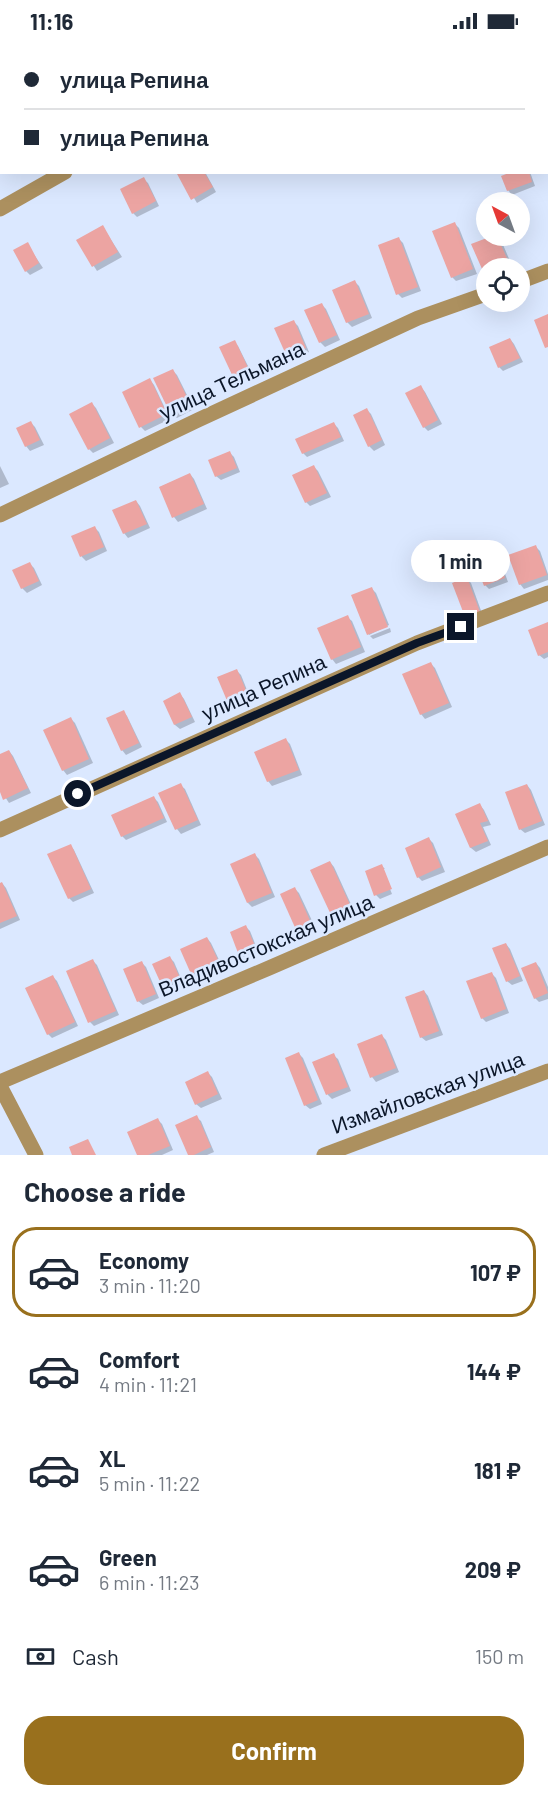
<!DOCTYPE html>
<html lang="en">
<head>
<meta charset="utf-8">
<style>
	:root { --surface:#fff; --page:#f6f6f7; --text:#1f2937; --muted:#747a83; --line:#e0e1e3; --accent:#99701d }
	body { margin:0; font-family:Barlow,sans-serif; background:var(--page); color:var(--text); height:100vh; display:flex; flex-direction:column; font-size:22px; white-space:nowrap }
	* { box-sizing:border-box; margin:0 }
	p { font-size:20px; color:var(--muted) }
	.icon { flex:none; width:33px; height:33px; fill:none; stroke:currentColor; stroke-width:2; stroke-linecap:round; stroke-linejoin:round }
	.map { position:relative; height:1113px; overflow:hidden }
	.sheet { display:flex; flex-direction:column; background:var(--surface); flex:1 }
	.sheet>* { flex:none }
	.hud { position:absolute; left:0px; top:0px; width:549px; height:132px; box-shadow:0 6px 24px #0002; display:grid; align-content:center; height:132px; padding:0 24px; background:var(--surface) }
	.needle { width:39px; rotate:319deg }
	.fabs { position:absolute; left:476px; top:150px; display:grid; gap:12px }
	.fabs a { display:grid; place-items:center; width:54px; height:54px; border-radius:50%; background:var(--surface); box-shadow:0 6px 24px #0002; font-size:30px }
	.end { position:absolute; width:27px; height:27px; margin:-14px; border:8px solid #0b1629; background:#fff; box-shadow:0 0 0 3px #fff }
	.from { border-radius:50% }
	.bubble { position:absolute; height:42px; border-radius:21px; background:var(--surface); box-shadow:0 6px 24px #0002; font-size:20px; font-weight:700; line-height:42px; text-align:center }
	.hud b { display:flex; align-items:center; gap:21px; height:57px; font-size:22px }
	.hud b+b { border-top:2px solid var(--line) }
	.hud i { width:15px; height:15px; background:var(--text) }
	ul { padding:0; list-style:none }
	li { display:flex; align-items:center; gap:18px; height:90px; margin:0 12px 9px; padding:0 12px; border:3px solid transparent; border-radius:24px }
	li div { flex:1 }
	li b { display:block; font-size:22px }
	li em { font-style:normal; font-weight:700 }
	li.active { border-color:var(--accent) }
	li>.icon { width:54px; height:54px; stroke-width:1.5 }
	h2 { padding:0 24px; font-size:27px; line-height:72px }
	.pay { display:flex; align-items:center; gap:15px; height:66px; padding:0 24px; font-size:22px }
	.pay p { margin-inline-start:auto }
	.primary-button { display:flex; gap:12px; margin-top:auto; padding:12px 24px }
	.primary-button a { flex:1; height:69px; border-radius:24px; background:var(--accent); color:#fff; font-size:24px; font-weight:700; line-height:69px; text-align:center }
	.status { display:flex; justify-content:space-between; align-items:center; height:42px; padding:0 30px; background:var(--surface); direction:ltr }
	.status svg { height:16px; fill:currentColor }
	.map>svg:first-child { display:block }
	.shadow { fill:#0003 }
	.building { fill:#eca4a2 }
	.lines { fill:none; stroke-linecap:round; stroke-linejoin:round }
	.minor { stroke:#ac905f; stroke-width:15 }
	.tertiary { stroke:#ac905f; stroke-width:15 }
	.route { stroke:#0b1629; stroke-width:8 }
	.labels { text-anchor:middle; stroke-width:5; stroke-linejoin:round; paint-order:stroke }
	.street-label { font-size:21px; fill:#0b1629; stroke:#dbe8ff }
</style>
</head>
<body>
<div class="status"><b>11:16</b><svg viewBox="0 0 49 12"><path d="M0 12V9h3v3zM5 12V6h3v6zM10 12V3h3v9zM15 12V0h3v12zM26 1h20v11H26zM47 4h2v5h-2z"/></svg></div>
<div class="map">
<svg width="548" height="1113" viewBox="0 0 548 1113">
	<rect width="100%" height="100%" fill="#dbe8ff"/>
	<!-- shadow -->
	<g class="shadow">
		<path d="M 373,0 L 385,0 L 385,2 L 371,2 Z"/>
		<path d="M 430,0 L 446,0 L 443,2 Z"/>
		<path d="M 178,130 L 205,130 L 216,150 L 197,161 Z"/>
		<path d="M 516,130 L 530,130 L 535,144 L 512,153 L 508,148 Z"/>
		<path d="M 143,137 L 148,141 L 159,164 L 137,175 L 133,171 Z"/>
		<path d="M 455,182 L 459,186 L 477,232 L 456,239 L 452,235 Z"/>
		<path d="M 103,185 L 122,215 L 97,229 L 78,199 Z"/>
		<path d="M 496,194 L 501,198 L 513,226 L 486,226 L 486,233 L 473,203 Z"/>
		<path d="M 399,197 L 403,201 L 421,249 L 402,256 L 398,252 Z"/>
		<path d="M 27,202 L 43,226 L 30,233 L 26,229 Z"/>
		<path d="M 355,240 L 359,244 L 372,276 L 352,285 L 347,280 Z"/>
		<path d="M 322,263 L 326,267 L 340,298 L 325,305 L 320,300 L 306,269 Z"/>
		<path d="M 294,280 L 298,284 L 309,310 L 292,318 L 288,314 Z"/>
		<path d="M 510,297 L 514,302 L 523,320 L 503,329 L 499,325 Z"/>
		<path d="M 234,300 L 238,304 L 253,334 L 240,340 L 236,336 Z"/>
		<path d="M 172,328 L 177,333 L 194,367 L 177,376 L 172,372 Z"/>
		<path d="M 150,338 L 154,343 L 170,377 L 145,389 L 141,385 Z"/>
		<path d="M 421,345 L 425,350 L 442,382 L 428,389 L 424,385 Z"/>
		<path d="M 92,362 L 96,366 L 114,401 L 93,411 L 89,407 Z"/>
		<path d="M 367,368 L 371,372 L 385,403 L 374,409 L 369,404 Z"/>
		<path d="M 31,381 L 35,385 L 44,403 L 30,409 L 26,404 Z"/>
		<path d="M 334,382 L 338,386 L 344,399 L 307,415 L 303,411 Z"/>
		<path d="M 230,411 L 234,415 L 240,430 L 221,438 L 216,434 Z"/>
		<path d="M 0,424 L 9,442 L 0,446 Z"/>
		<path d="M 314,425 L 318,429 L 331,455 L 310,464 L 306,460 Z"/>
		<path d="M 190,432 L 194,437 L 207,467 L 178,480 L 174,475 L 160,445 Z"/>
		<path d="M 136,459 L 140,464 L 150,486 L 128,496 L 124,491 Z"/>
		<path d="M 94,485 L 99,490 L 107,509 L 86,519 L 82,515 L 73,495 Z"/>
		<path d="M 535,504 L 540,509 L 548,532 L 548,538 L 524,547 L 520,542 Z"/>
		<path d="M 495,513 L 500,518 L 508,540 L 489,547 L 485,543 Z"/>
		<path d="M 29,521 L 34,526 L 42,543 L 27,551 L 22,546 Z"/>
		<path d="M 467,537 L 471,541 L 483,574 L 471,579 Z"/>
		<path d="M 372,547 L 376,551 L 389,583 L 369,593 L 353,554 Z"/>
		<path d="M 347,575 L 352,579 L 365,610 L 336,622 L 332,617 Z"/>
		<path d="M 548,582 L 548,615 L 544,617 L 539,613 Z"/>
		<path d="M 390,586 L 391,590 L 373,597 L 370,594 Z"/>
		<path d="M 431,622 L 435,626 L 452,665 L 425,677 L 421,672 Z"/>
		<path d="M 237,629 L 241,633 L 251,658 L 233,665 L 229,660 Z"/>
		<path d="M 180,652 L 184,657 L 195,680 L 180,687 L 175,683 L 165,659 Z"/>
		<path d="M 123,670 L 127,674 L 142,705 L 126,713 L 122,708 Z"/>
		<path d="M 71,677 L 75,681 L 93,721 L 67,733 L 63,728 Z"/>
		<path d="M 286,698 L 290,702 L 302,733 L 272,744 L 268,739 Z"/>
		<path d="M 9,709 L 13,714 L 31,751 L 9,761 L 0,747 L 0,714 Z"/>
		<path d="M 180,743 L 185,747 L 201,783 L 181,792 L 177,787 L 160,752 Z"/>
		<path d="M 527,743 L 531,748 L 545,783 L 525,791 L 520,787 Z"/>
		<path d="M 154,756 L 158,760 L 167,780 L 126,798 L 122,794 Z"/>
		<path d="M 480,763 L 484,768 L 491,783 L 483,785 L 491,803 L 476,810 L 471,806 L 457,773 Z"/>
		<path d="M 429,797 L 433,801 L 445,830 L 422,839 L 418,835 Z"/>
		<path d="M 70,803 L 74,808 L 94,851 L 73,860 L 69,856 Z"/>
		<path d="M 255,813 L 259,817 L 275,855 L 252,865 L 248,861 Z"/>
		<path d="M 330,820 L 334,825 L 355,871 L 338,879 L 333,874 Z"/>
		<path d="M 382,824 L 385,827 L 382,827 L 392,852 L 380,857 L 376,853 Z"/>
		<path d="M 2,841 L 6,846 L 20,878 L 0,887 L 0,842 Z"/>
		<path d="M 295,847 L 299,851 L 316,887 L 302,893 L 298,889 Z"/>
		<path d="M 246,885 L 250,889 L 258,909 L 244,915 L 240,910 Z"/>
		<path d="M 207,896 L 211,901 L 222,924 L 197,935 L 193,931 Z"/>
		<path d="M 506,902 L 510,907 L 523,939 L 512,943 L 507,939 Z"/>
		<path d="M 170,916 L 174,920 L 183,941 L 167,948 L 163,943 Z"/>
		<path d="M 93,919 L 97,923 L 119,973 L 94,984 L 90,980 Z"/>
		<path d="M 142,921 L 146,925 L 159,956 L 143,963 L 138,959 Z"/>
		<path d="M 536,921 L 540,926 L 548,945 L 548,957 L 539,960 L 535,956 Z"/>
		<path d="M 491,931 L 496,936 L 509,971 L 486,980 L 482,976 Z"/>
		<path d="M 53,935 L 57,939 L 78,984 L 52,996 L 48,992 Z"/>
		<path d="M 424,949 L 428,954 L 443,993 L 426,999 L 421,995 Z"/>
		<path d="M 382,994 L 386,998 L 399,1030 L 376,1040 L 372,1035 L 359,1003 Z"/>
		<path d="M 299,1012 L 303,1016 L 322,1062 L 310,1067 L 305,1063 Z"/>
		<path d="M 333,1013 L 338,1017 L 351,1049 L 332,1057 L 328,1053 L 314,1021 Z"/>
		<path d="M 208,1031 L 212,1035 L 222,1057 L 201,1066 L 196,1062 Z"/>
		<path d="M 196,1075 L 201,1079 L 214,1110 L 207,1113 L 190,1113 Z"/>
		<path d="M 158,1078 L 162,1082 L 173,1108 L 162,1113 L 139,1113 Z"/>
	</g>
	<!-- building -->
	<g class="building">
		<path d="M 176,130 L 204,130 L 213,145 L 191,158 Z"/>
		<path d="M 511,130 L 529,130 L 532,140 L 507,149 L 501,134 Z"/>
		<path d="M 144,135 L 156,159 L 132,172 L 120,147 Z"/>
		<path d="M 455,180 L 473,227 L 451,236 L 432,189 Z"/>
		<path d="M 103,183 L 118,210 L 92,225 L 76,198 Z"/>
		<path d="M 492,194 L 497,194 L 510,223 L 502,226 L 486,226 L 486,236 L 471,202 Z"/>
		<path d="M 399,195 L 418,245 L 396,253 L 378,203 Z"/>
		<path d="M 28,200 L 39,221 L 25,230 L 13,208 Z"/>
		<path d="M 355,238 L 369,272 L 346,281 L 332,248 Z"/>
		<path d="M 322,261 L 337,293 L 319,301 L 304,268 Z"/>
		<path d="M 548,272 L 548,305 L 545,306 L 534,278 Z"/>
		<path d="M 294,278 L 306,306 L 287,315 L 274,286 Z"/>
		<path d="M 510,296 L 520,316 L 498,326 L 489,305 Z"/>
		<path d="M 235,298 L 250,330 L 234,337 L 219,305 Z"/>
		<path d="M 173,327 L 191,363 L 171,373 L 153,336 Z"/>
		<path d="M 150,336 L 167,372 L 139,386 L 122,350 Z"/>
		<path d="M 421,343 L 438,378 L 423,386 L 405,351 Z"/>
		<path d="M 92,360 L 110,396 L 88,408 L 69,372 Z"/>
		<path d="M 367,366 L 382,398 L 368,405 L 353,373 Z"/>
		<path d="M 31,379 L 40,398 L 25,405 L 16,386 Z"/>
		<path d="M 334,380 L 341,395 L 302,412 L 295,397 Z"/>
		<path d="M 230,409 L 237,426 L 215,435 L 208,418 Z"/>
		<path d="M 314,423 L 327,451 L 305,461 L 292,433 Z"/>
		<path d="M 190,431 L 204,462 L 172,476 L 159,445 Z"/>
		<path d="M 136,458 L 147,482 L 123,492 L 112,468 Z"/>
		<path d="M 95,484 L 104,505 L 80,515 L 71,494 Z"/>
		<path d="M 536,503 L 547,533 L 519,543 L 508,513 Z"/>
		<path d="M 496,512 L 505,536 L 484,544 L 475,520 Z"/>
		<path d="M 30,520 L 39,539 L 21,547 L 12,528 Z"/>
		<path d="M 467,535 L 480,570 L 465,575 L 452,541 Z"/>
		<path d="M 372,545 L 388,585 L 367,593 L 351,553 Z"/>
		<path d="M 348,573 L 361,605 L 331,618 L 317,586 Z"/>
		<path d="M 548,580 L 548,610 L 538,614 L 528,588 Z"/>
		<path d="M 431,620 L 449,661 L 420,673 L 402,632 Z"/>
		<path d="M 237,627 L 248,653 L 228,661 L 217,635 Z"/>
		<path d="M 180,650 L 192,675 L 174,683 L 163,659 Z"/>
		<path d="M 124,668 L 139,701 L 121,709 L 106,676 Z"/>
		<path d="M 71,675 L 89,717 L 62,729 L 43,688 Z"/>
		<path d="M 286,696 L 299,728 L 267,740 L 254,710 Z"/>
		<path d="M 9,708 L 28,746 L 3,758 L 0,750 L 0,712 Z"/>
		<path d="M 181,741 L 198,778 L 175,788 L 158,751 Z"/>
		<path d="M 527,742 L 542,779 L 519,788 L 505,750 Z"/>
		<path d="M 154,754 L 164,776 L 121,795 L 111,773 Z"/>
		<path d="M 480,761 L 488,779 L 480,781 L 488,799 L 470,806 L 455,772 Z"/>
		<path d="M 429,795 L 441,825 L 417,836 L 405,806 Z"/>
		<path d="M 71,802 L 91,847 L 68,857 L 47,812 Z"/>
		<path d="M 255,811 L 272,851 L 247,861 L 230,822 Z"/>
		<path d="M 330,819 L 352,867 L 332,875 L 310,828 Z"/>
		<path d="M 382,822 L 392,847 L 374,854 L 365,829 Z"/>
		<path d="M 2,840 L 17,874 L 0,881 L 0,841 Z"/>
		<path d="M 295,845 L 312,883 L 297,890 L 280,852 Z"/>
		<path d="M 246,883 L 255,904 L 238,911 L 230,890 Z"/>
		<path d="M 207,895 L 219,920 L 191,932 L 180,907 Z"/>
		<path d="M 506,901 L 520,934 L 506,940 L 492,906 Z"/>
		<path d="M 170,914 L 180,936 L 162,944 L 152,922 Z"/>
		<path d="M 93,917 L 116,969 L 88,981 L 66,929 Z"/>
		<path d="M 142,919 L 156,952 L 137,960 L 123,927 Z"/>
		<path d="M 536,920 L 548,951 L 534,957 L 521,926 Z"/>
		<path d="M 492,930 L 506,967 L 481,977 L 466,939 Z"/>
		<path d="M 53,933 L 75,980 L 47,993 L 25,946 Z"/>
		<path d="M 424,948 L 439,989 L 420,996 L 405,955 Z"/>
		<path d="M 382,992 L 396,1026 L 370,1036 L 357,1002 Z"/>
		<path d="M 299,1010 L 318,1058 L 304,1064 L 285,1016 Z"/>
		<path d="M 334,1011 L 348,1045 L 326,1053 L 312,1020 Z"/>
		<path d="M 208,1029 L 218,1052 L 195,1063 L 185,1040 Z"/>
		<path d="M 197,1073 L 211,1105 L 194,1113 L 188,1113 L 175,1083 Z"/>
		<path d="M 158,1076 L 170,1104 L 148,1113 L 137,1113 L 127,1090 Z"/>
		<path d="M 88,1097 L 96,1113 L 72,1113 L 69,1105 Z"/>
	</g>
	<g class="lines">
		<!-- minor -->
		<g class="minor">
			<path d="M 297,2 L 300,0"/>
			<path d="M 0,167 L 65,130"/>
			<path d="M 519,240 L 548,229"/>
			<path d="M 0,473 L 198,378 L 418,276 L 486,252"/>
			<path d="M 0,788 L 417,601 L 548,551"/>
			<path d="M 0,1040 L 269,926 L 548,805"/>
		</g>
		<!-- tertiary -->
		<g class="tertiary">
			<path d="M 0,1044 L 36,1113"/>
			<path d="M 324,1113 L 548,1029"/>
		</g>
	</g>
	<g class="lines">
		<!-- route -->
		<path class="route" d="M 78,752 L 417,601 L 461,585"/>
	</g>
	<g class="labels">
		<!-- street labels -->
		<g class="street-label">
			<text transform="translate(232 339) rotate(-25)" y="7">улица Тельмана</text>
			<text transform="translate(264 646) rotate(-24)" y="7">улица Репина</text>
			<text transform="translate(266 904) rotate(-23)" y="7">Владивостокская улица</text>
			<text transform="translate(428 1051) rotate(-20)" y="7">Измайловская улица</text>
		</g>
	</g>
</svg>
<div class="fabs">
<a><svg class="needle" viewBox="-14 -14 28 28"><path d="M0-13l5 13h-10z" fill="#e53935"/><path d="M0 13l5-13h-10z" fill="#747a83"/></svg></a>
<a><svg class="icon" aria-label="locate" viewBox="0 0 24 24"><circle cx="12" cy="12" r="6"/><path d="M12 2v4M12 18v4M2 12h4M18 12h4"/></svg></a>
</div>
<i class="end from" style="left:78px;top:752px"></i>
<i class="end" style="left:461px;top:585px"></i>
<div class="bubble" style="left:411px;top:498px;width:99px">1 min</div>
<div class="hud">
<b><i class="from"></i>улица Репина</b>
<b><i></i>улица Репина</b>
</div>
</div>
<section class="sheet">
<h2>Choose a ride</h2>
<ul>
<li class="active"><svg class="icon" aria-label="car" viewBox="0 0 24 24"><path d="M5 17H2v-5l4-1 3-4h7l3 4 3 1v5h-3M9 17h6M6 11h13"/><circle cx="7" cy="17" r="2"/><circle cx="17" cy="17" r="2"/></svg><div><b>Economy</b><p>3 min · 11:20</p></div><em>107 ₽</em></li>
<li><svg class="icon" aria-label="car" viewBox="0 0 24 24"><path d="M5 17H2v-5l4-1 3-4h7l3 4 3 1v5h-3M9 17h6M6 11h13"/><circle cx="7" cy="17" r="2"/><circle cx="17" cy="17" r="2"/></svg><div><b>Comfort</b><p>4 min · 11:21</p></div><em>144 ₽</em></li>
<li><svg class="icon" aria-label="car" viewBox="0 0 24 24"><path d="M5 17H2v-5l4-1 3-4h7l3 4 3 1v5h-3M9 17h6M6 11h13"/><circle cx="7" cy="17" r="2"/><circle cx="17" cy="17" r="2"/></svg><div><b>XL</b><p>5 min · 11:22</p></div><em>181 ₽</em></li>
<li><svg class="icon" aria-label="car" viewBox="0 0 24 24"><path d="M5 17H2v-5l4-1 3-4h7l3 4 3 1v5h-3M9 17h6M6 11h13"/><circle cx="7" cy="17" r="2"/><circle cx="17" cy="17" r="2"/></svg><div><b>Green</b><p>6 min · 11:23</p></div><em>209 ₽</em></li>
</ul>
<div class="pay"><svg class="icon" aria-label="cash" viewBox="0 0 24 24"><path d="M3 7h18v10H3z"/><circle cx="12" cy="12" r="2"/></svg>Cash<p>150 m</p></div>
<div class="primary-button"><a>Confirm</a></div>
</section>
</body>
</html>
